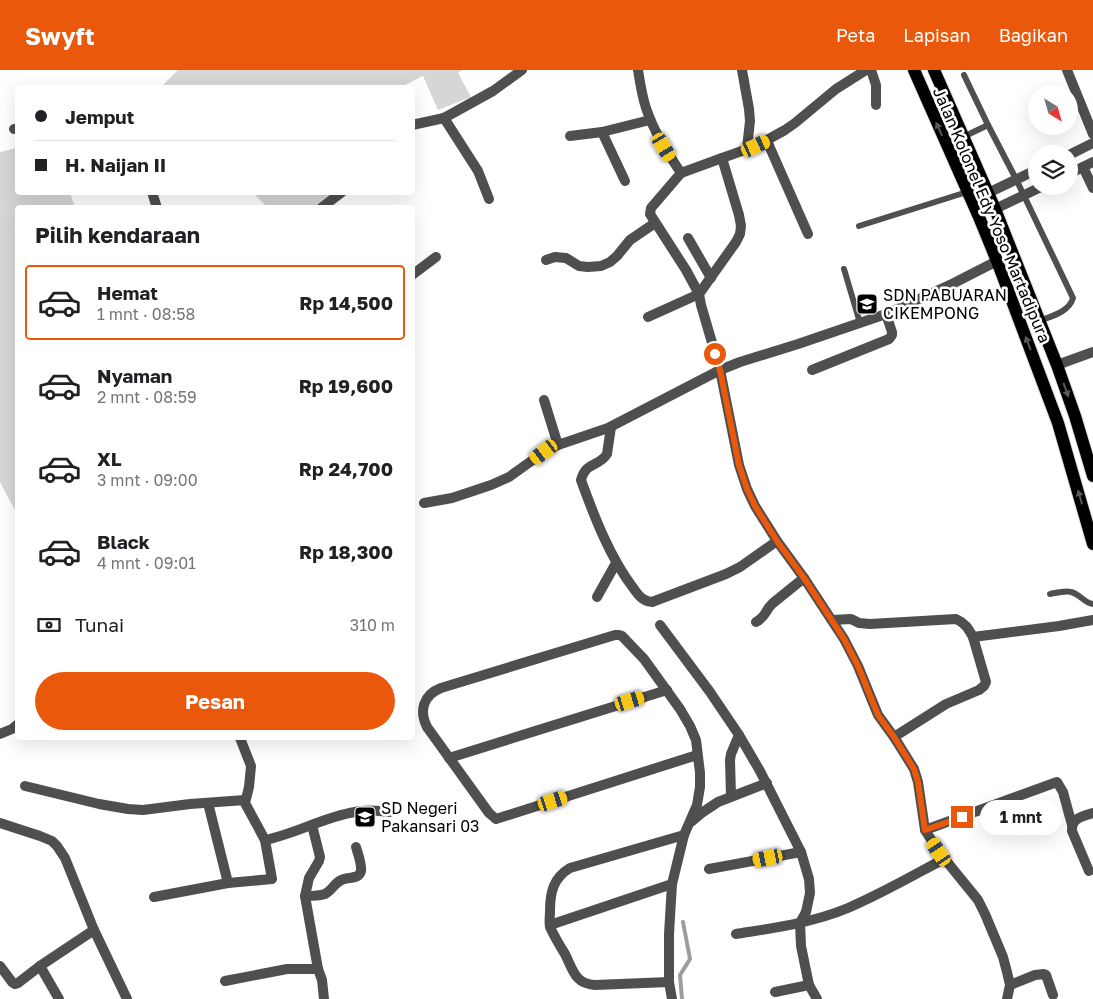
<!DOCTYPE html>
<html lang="id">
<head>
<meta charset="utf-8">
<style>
	:root { --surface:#fff; --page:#f6f6f6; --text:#202124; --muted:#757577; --line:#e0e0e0; --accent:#ea580c }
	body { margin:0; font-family:"Golos Text",sans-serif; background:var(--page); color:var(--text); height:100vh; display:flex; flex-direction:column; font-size:19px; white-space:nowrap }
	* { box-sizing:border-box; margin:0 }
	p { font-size:16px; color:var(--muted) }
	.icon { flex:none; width:28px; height:28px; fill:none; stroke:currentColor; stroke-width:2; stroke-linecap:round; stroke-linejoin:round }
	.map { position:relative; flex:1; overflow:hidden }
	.side { position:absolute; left:15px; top:135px; width:400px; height:535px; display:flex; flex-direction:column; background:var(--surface); border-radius:5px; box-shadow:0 5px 20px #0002 }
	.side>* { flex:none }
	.banner { position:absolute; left:15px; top:15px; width:400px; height:110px; border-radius:5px; box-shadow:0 5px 20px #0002; display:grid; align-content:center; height:110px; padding:0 20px; background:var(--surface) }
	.needle { width:32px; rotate:143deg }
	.buttons { position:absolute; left:1028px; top:15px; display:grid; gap:10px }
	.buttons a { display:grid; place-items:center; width:50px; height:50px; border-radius:50%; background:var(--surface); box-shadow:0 5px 20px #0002; font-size:25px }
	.end { position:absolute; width:22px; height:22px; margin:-11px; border:6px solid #ea580c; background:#fff; box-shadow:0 0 0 2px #fff }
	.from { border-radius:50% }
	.bubble { position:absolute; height:35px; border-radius:18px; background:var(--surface); box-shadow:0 5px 20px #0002; font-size:16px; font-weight:700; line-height:35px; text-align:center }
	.car { position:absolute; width:15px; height:30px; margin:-15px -8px; border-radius:6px; box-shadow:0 0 4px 1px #0007; background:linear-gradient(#f5c518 24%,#345 0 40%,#f5c518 0 76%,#345 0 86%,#f5c518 0) }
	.banner b { display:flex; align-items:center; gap:18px; height:48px; font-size:19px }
	.banner b+b { border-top:1px solid var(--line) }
	.banner i { width:12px; height:12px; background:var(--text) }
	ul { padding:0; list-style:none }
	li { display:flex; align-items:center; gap:15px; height:75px; margin:0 10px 8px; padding:0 10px; border:2px solid transparent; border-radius:5px }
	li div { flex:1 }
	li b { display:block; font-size:19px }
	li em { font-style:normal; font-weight:700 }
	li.selected { border-color:var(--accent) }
	li>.icon { width:45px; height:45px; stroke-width:1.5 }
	h2 { padding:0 20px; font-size:22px; line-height:60px }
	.pay { display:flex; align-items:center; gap:12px; height:55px; padding:0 20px; font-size:19px }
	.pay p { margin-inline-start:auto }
	.action { display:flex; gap:10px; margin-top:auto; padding:10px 20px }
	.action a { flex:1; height:58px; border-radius:30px; background:var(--accent); color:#fff; font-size:20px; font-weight:700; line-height:58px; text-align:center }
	header { display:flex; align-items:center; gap:30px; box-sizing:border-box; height:70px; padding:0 25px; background:var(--accent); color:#fff }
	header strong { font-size:24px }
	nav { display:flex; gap:28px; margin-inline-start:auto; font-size:18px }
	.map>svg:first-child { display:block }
	.green { fill:#d6d6d6 }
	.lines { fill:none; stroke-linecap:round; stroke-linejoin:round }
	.stream { stroke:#9d9d9d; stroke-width:4 }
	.primary-casing { stroke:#dbdbdb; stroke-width:14 }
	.service { stroke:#4f4f4f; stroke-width:6 }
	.minor { stroke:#4f4f4f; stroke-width:10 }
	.primary { stroke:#000; stroke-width:12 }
	.oneway { fill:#595959 }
	.route { stroke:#ea580c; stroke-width:6 }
	.labels { text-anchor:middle; stroke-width:5; stroke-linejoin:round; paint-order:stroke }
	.street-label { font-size:16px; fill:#000; stroke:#fff }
	.poi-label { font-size:16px; fill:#000; stroke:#fff; text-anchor:start }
</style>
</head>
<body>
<header>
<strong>Swyft</strong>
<nav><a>Peta</a><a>Lapisan</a><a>Bagikan</a></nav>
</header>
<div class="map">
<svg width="1093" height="929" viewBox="0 0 1093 929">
	<rect width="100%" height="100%" fill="#fff"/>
	<!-- green -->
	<g class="green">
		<path d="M 178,0 L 462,0 L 458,3 L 471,27 L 438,40 L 423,6 L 399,18 L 161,17 Z"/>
		<path d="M 17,78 L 18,122 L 70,123 L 75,137 L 18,138 L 17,444 L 0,412 L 0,82 Z"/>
		<path d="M 253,123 L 332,123 L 313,137 L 267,137 Z"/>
	</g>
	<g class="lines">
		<!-- stream -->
		<path class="stream" d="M 682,929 L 680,905 L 690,889 L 683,852"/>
		<!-- primary casing -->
		<g class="primary-casing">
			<g id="primary">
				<path d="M 914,0 L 979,147 L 997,191 L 1058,353 L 1093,474"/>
				<path d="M 934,0 L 995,139 L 1057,295 L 1075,346 L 1093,406"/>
			</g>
		</g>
		<!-- service -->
		<g class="service">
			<path d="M 964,5 L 988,55 L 1016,109 L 1073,228 C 1069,242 1052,246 1039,251"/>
			<path d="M 963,67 L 988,55"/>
			<path d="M 859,156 L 967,122"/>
			<path d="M 844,199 L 860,253"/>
			<path d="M 1050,524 C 1056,523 1065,520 1071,522 C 1080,524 1084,533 1093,534"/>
		</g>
		<!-- minor -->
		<g class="minor">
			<path d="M 638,0 C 640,13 642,26 646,38 C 654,62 667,82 681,103 L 651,138 L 650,144 L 686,200 L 699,224 L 648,247"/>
			<path d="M 742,0 L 749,39 L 750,51 L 747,78"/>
			<path d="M 866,0 L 836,19 L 795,53 L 785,60 L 756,76 L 722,88 L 739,145 L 741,156 L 740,164 L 736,172 L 699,224 L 701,235 L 720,300 L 739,395 L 747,419 L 755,436 L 777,471 L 804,508 L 844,569 L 858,596 L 878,645 L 894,667 L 914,699 L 918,712 L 925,760 L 939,782 L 978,830 L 985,844 L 1003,887 L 1007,902 L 1010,915 L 1007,929"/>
			<path d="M 871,0 L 876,15 L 876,35"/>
			<path d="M 1067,0 L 1093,64"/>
			<path d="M 444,48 L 478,101 L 489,129"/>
			<path d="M 412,55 L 444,48 L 493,21 L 522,0"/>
			<path d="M 14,59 L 18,58"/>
			<path d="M 602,62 L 625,111"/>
			<path d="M 570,66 L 602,62 L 650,50"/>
			<path d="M 767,71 L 808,164"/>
			<path d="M 1069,85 L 1093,73"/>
			<path d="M 1083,97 L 1093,118"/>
			<path d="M 681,103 L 722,88"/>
			<path d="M 1069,104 L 1093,92"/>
			<path d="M 152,122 L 157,138"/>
			<path d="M 988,123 L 1036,100"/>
			<path d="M 321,138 L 342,122"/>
			<path d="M 995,139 L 1043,116"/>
			<path d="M 688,168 L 711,208"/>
			<path d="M 546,190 L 555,187 L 566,188 L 579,196 L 588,197 L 601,196 L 610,192 L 617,186 L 630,170 L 655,153"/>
			<path d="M 412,205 L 436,187"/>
			<path d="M 1057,295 L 1093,282"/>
			<path d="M 812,300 L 889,269 L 892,265 L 892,262 L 886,244"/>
			<path d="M 544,330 L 558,375"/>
			<path d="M 611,357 L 607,384 C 599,397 586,391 581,410 C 594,446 610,488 634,519 C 637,523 640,528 645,530 C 648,532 649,532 652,532 L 726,504 L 740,497 L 777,471"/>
			<path d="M 424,433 L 452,428 L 491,415 L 509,407 L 544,382 L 558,375 L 608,358 L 720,300 L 740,292 L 798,274 L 886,244 L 954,213 L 997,191"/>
			<path d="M 597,527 L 616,493"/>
			<path d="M 832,550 L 851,549 L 859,553 L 870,554 L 956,549 C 965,553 968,558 973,567 L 986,612 L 984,616 L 979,620 L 946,634 L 894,667"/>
			<path d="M 756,552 C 768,545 764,541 773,533 L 804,508"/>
			<path d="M 660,555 L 710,622 L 739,665 L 760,701 L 801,782 L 809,809 L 810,823 L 806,842 L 800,853 L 801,876 L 809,915 L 817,929"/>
			<path d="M 973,567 L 1059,556 L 1093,550"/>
			<path d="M 0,664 L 12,659 L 18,654"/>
			<path d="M 449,688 L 667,620"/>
			<path d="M 25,716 L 99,734 L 128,739 L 143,740 L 190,734 L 245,730"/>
			<path d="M 731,726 L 730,690 L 731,684 L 739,665"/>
			<path d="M 208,733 L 228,813"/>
			<path d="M 691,752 L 703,742 L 718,732 L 767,713"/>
			<path d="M 0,753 L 40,766 L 52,771 L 57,776 L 65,788 L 94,860 L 127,929"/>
			<path d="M 312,755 L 320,787 L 319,791 L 309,808 L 305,826 L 318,899"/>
			<path d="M 925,760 L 1057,712 L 1063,722 L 1072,755"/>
			<path d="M 265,770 C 295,764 324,747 355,742 C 367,739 379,741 390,742"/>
			<path d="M 709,799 L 801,782"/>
			<path d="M 1089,801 L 1072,761 C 1071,748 1083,746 1093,743"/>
			<path d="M 305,826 C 312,826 319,826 325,824 C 333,820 335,811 344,809 C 350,807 359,809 361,801 C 362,794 358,784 356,777"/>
			<path d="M 154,827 L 228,813 L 272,809 L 265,770 L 245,733 L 249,717 L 251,696 L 240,668"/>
			<path d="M 550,855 L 672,814"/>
			<path d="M 736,864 C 773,858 812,853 848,838 C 881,824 912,806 944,789"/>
			<path d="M 0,896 L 12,912 L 15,914 L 18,913 L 40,896 L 94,860"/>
			<path d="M 40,896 L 59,929"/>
			<path d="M 225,911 L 287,899 L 318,899 L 322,910 L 324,929"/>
			<path d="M 669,912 L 595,915 C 575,914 573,900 565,884 C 560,876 554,866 550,857 C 549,852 550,846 550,841 C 550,823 553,808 570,798 L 684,765"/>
			<path d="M 1010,915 L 1035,905 L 1044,904 L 1046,905 L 1053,925"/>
			<path d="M 775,922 L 809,915"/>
			<path d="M 672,929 L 669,912 L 669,864 L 672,814 L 684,765 L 697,735 L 700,717 L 700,703 L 696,670 L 690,656 L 680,639 L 644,589 L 622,566 L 619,565 L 615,565 L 441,618 C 423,625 419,641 427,657 L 489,743 L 496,749 L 697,685"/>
		</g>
		<!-- primary -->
		<use href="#primary" class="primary"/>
	</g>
	<!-- one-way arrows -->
	<defs><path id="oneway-solid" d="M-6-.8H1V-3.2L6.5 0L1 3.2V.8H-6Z" transform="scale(1.25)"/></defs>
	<g class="oneway">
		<use href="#oneway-solid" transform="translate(939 59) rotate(-114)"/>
		<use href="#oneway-solid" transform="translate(1028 273) rotate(-111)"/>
		<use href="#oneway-solid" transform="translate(1066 320) rotate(70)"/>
		<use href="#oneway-solid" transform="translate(1080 427) rotate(-106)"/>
	</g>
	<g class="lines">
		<!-- route -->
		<path class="route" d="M 715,284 L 720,300 L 739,395 L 747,419 L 755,436 L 777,471 L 804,508 L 844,569 L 858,596 L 878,645 L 894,667 L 914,699 L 918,712 L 925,760 L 962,747"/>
	</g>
	<!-- icons -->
	<defs>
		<g id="school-square" transform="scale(1.125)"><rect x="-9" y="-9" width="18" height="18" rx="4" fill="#000" stroke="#fff"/><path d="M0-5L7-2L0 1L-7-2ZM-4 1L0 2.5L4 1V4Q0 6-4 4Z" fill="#fff"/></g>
	</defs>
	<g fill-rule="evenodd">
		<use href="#school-square" x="867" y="234"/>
		<use href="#school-square" x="365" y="747"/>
	</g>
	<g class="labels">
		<!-- street labels -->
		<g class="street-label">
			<text transform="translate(992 145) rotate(67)" y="6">Jalan Kolonel Edy Yoso Martadipura</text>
		</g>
		<!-- poi labels -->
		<g class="poi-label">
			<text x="883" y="231">SDN PABUARAN<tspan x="883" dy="18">CIKEMPONG</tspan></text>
			<text x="381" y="744">SD Negeri<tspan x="381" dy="18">Pakansari 03</tspan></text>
		</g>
	</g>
</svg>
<div class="buttons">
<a><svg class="needle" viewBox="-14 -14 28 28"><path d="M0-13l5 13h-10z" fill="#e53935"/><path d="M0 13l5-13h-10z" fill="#757577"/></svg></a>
<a><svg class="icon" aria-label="layers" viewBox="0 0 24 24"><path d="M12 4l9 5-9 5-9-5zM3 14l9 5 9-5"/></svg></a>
</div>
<i class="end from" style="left:715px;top:284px"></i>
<i class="end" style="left:962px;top:747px"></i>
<div class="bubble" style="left:980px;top:730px;width:82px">1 mnt</div>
<i class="car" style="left:756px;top:76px;rotate:65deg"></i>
<i class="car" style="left:664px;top:77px;rotate:149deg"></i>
<i class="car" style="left:544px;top:382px;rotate:233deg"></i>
<i class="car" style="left:630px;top:631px;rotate:73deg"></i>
<i class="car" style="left:553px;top:731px;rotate:72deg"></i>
<i class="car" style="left:939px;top:782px;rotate:326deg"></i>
<i class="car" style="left:768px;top:788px;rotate:259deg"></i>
<div class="banner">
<b><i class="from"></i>Jemput</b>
<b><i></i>H. Naijan II</b>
</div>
<section class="side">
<h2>Pilih kendaraan</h2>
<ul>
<li class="selected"><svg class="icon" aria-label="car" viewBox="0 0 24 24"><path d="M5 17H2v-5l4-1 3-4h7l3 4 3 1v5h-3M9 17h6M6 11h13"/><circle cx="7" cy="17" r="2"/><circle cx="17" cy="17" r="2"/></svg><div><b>Hemat</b><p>1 mnt · 08:58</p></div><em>Rp 14,500</em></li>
<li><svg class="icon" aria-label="car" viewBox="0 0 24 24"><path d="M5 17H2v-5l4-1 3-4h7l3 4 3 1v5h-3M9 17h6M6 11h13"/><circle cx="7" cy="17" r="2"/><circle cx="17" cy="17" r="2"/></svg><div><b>Nyaman</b><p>2 mnt · 08:59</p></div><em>Rp 19,600</em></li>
<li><svg class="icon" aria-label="car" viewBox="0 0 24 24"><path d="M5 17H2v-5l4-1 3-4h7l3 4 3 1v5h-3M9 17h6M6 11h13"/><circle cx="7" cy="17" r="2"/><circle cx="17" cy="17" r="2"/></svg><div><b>XL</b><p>3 mnt · 09:00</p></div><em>Rp 24,700</em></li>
<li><svg class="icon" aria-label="car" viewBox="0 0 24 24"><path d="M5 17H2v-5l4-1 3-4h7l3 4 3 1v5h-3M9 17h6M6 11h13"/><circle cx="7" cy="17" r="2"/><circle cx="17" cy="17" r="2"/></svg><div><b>Black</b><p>4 mnt · 09:01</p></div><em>Rp 18,300</em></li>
</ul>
<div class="pay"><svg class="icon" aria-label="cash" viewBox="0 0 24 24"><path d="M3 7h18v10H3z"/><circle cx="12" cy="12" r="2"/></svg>Tunai<p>310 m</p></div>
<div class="action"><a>Pesan</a></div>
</section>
</div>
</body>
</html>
